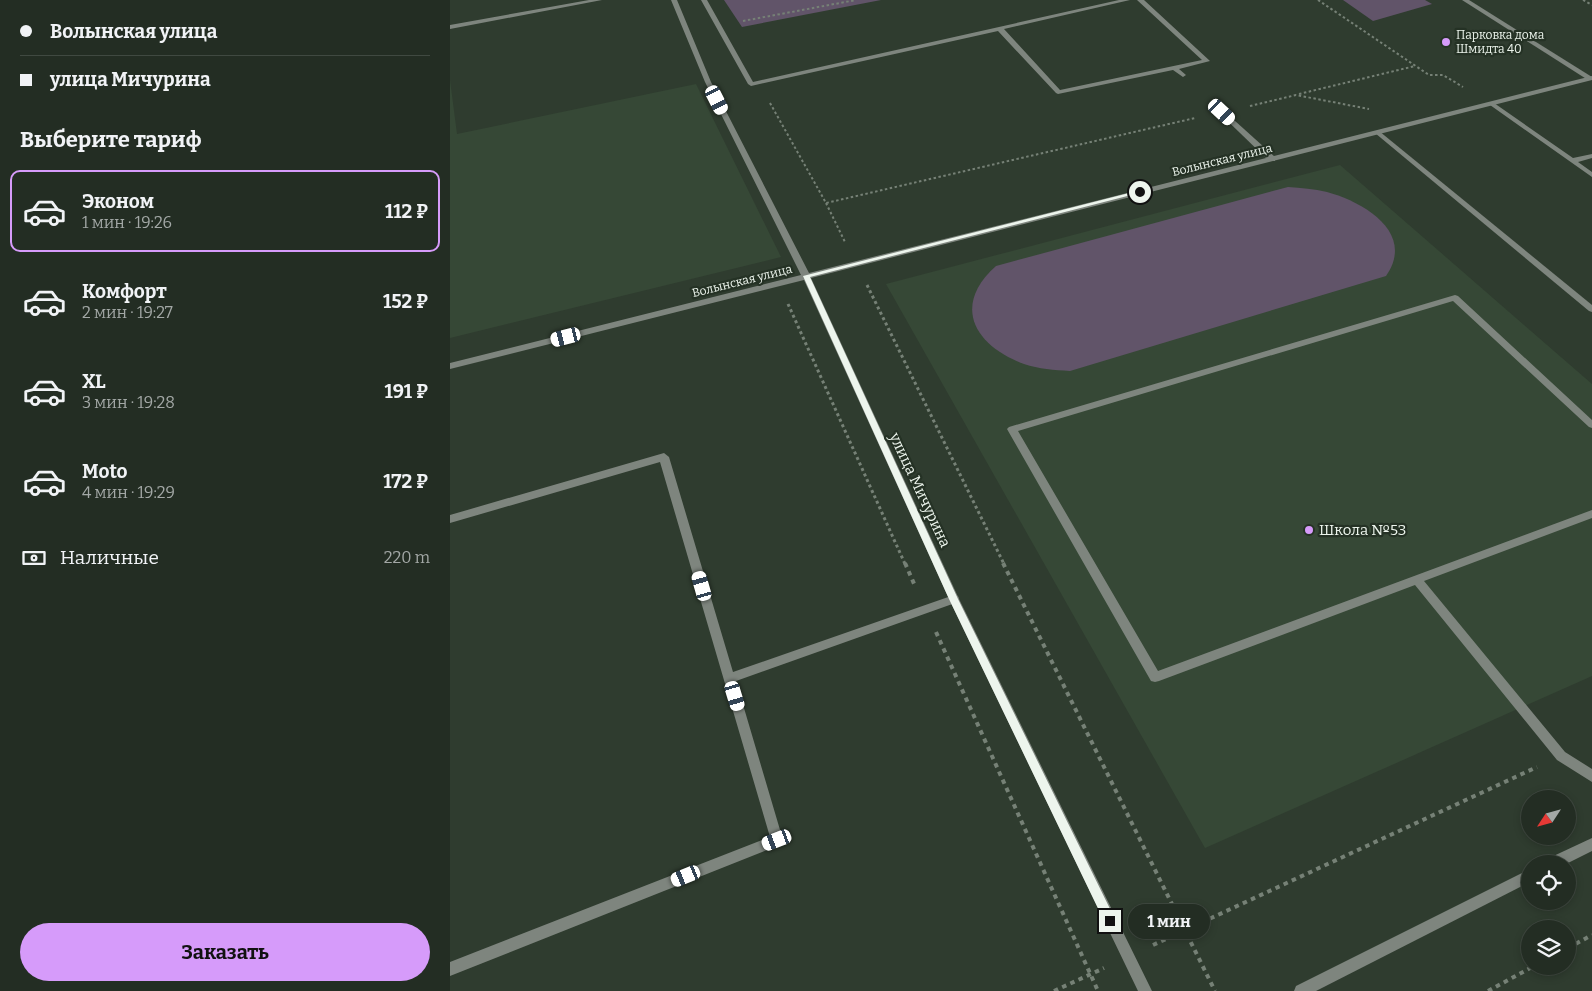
<!DOCTYPE html>
<html lang="ru">
<head>
<meta charset="utf-8">
<style>
	:root { --surface:#232d23; --page:#2b352b; --text:#f1f3f6; --muted:#a3a8a6; --line:#404941; --accent:#d69bfa }
	body { margin:0; font-family:Bitter,serif; background:var(--page); color:var(--text); height:100vh; display:flex; flex-direction:column; font-size:19px; white-space:nowrap }
	* { box-sizing:border-box; margin:0 }
	p { font-size:16px; color:var(--muted) }
	.icon { flex:none; width:28px; height:28px; fill:none; stroke:currentColor; stroke-width:2; stroke-linecap:round; stroke-linejoin:round }
	.map { position:relative; flex:1; overflow:hidden }
	.side { display:flex; flex-direction:column; background:var(--surface); width:450px }
	.side>* { flex:none }
	.hud { display:grid; align-content:center; height:110px; padding:0 20px; background:var(--surface) }
	.needle { width:32px; rotate:234deg }
	.controls { position:absolute; left:1071px; top:790px; display:grid; gap:10px }
	.controls a { display:grid; place-items:center; width:55px; height:55px; border-radius:50%; background:var(--surface); box-shadow:0 2px 8px #0003,0 0 0 1px var(--line); font-size:25px }
	.end { position:absolute; width:22px; height:22px; margin:-11px; border:6px solid #edf5ed; background:#111; box-shadow:0 0 0 2px #111 }
	.from { border-radius:50% }
	.bubble { position:absolute; height:35px; border-radius:18px; background:var(--surface); box-shadow:0 2px 8px #0003,0 0 0 1px var(--line); font-size:16px; font-weight:700; line-height:35px; text-align:center }
	.car { position:absolute; width:15px; height:30px; margin:-15px -8px; border-radius:6px; box-shadow:0 0 4px 1px #0007; background:linear-gradient(#fff 24%,#345 0 40%,#fff 0 76%,#345 0 86%,#fff 0) }
	.hud b { display:flex; align-items:center; gap:18px; height:48px; font-size:19px }
	.hud b+b { border-top:1px solid var(--line) }
	.hud i { width:12px; height:12px; background:var(--text) }
	ul { padding:0; list-style:none }
	li { display:flex; align-items:center; gap:15px; height:82px; margin:0 10px 8px; padding:0 10px; border:2px solid transparent; border-radius:10px }
	li div { flex:1 }
	li b { display:block; font-size:19px }
	li em { font-style:normal; font-weight:700 }
	li.on { border-color:var(--accent) }
	li>.icon { width:45px; height:45px; stroke-width:1.5 }
	h2 { padding:0 20px; font-size:22px; line-height:60px }
	.pay { display:flex; align-items:center; gap:12px; height:55px; padding:0 20px; font-size:19px }
	.pay p { margin-inline-start:auto }
	.primary-button { display:flex; gap:10px; margin-top:auto; padding:10px 20px }
	.primary-button a { flex:1; height:58px; border-radius:30px; background:var(--accent); color:#111; font-size:20px; font-weight:700; line-height:58px; text-align:center }
	main { display:flex; flex:1; min-height:0 }
	.map>svg:first-child { display:block }
	.built { fill:#364836 }
	.green { fill:#615469 }
	.lines { fill:none; stroke-linecap:round; stroke-linejoin:round }
	.path-far2 { stroke:#768176; stroke-width:2; stroke-dasharray:2.5 2.5; stroke-linecap:butt }
	.path-far1 { stroke:#768176; stroke-width:3; stroke-dasharray:3 3; stroke-linecap:butt }
	.path { stroke:#768176; stroke-width:4; stroke-dasharray:4.5 4.5; stroke-linecap:butt }
	.service { fill:#7e857e; fill-rule:evenodd }
	.minor { fill:#7e857e; fill-rule:evenodd }
	.tertiary { fill:#7e857e; fill-rule:evenodd }
	.route { fill:#edf5ed }
	.poi-dot { fill:#d69bfa; stroke:#253225; stroke-width:2 }
	.labels { text-anchor:middle; stroke-width:4.5; stroke-linejoin:round; paint-order:stroke }
	.far-poi-label { font-size:12px; fill:#edf5ed; stroke:#253225; text-anchor:start }
	.far-street-label { font-size:12px; fill:#edf5ed; stroke:#253225 }
	.street-label { font-size:15px; fill:#edf5ed; stroke:#253225 }
	.poi-label { font-size:15px; fill:#edf5ed; stroke:#253225; text-anchor:start }
</style>
</head>
<body>
<main>
<section class="side">
<div class="hud">
<b><i class="from"></i>Волынская улица</b>
<b><i></i>улица Мичурина</b>
</div>
<h2>Выберите тариф</h2>
<ul>
<li class="on"><svg class="icon" aria-label="car" viewBox="0 0 24 24"><path d="M5 17H2v-5l4-1 3-4h7l3 4 3 1v5h-3M9 17h6M6 11h13"/><circle cx="7" cy="17" r="2"/><circle cx="17" cy="17" r="2"/></svg><div><b>Эконом</b><p>1 мин · 19:26</p></div><em>112 ₽</em></li>
<li><svg class="icon" aria-label="car" viewBox="0 0 24 24"><path d="M5 17H2v-5l4-1 3-4h7l3 4 3 1v5h-3M9 17h6M6 11h13"/><circle cx="7" cy="17" r="2"/><circle cx="17" cy="17" r="2"/></svg><div><b>Комфорт</b><p>2 мин · 19:27</p></div><em>152 ₽</em></li>
<li><svg class="icon" aria-label="car" viewBox="0 0 24 24"><path d="M5 17H2v-5l4-1 3-4h7l3 4 3 1v5h-3M9 17h6M6 11h13"/><circle cx="7" cy="17" r="2"/><circle cx="17" cy="17" r="2"/></svg><div><b>XL</b><p>3 мин · 19:28</p></div><em>191 ₽</em></li>
<li><svg class="icon" aria-label="car" viewBox="0 0 24 24"><path d="M5 17H2v-5l4-1 3-4h7l3 4 3 1v5h-3M9 17h6M6 11h13"/><circle cx="7" cy="17" r="2"/><circle cx="17" cy="17" r="2"/></svg><div><b>Moto</b><p>4 мин · 19:29</p></div><em>172 ₽</em></li>
</ul>
<div class="pay"><svg class="icon" aria-label="cash" viewBox="0 0 24 24"><path d="M3 7h18v10H3z"/><circle cx="12" cy="12" r="2"/></svg>Наличные<p>220 m</p></div>
<div class="primary-button"><a>Заказать</a></div>
</section>
<div class="map">
<svg width="1142" height="991" viewBox="0 0 1142 991">
	<rect width="100%" height="100%" fill="#2f3c2f"/>
	<!-- built -->
	<g class="built">
		<path d="M 0,80 L 7,134 L 246,84 L 331,257 L 0,338 Z"/>
		<path d="M 890,165 L 1142,384 L 1142,676 L 755,848 L 436,284 Z"/>
	</g>
	<!-- green -->
	<g class="green">
		<path d="M 274,0 L 431,0 L 292,27 Z"/>
		<path d="M 893,0 L 975,0 L 982,4 L 923,21 Z"/>
		<path d="M 838,187 C 851,188 864,189 877,192 C 914,202 966,233 936,276 L 620,371 C 604,370 589,369 574,364 C 525,346 501,306 546,266 Z"/>
	</g>
	<g class="lines">
		<!-- path-far2 -->
		<g class="path-far2">
			<path d="M 868,0 L 979,75 L 993,75 L 1013,87"/>
			<path d="M 1133,0 L 1142,5"/>
			<path d="M 293,21 L 406,0"/>
			<path d="M 849,94 L 965,66"/>
			<path d="M 320,103 L 376,203 L 745,118"/>
			<path d="M 800,106 L 846,95 L 919,109"/>
			<path d="M 376,203 L 395,242"/>
		</g>
		<!-- path-far1 -->
		<g class="path-far1">
			<path d="M 417,285 L 554,564"/>
			<path d="M 338,304 L 455,564"/>
		</g>
		<!-- path -->
		<g class="path">
			<path d="M 455,563 L 465,586"/>
			<path d="M 553,563 L 765,991"/>
			<path d="M 486,632 L 648,991"/>
			<path d="M 703,945 L 1087,767"/>
			<path d="M 1118,948 L 1142,935"/>
			<path d="M 604,991 L 654,968"/>
			<path d="M 1038,991 L 1084,966"/>
		</g>
		<!-- service -->
		<g class="service">
			<path d="M 251,0 L 257,0 L 303,82 L 669,0 L 680,0 L 554,29 L 610,90 L 752,60 L 687,0 L 694,0 L 760,61 L 729,69 L 736,75 L 733,77 L 723,70 L 608,94 L 606,93 L 548,31 L 301,86 L 298,84 Z"/>
			<path d="M 1012,0 L 1019,0 L 1142,77 L 1142,80 L 1138,80 Z"/>
			<path d="M 760,102 L 764,102 L 825,157 L 825,161 L 819,161 L 760,104 Z"/>
			<path d="M 1040,103 L 1044,103 L 1123,158 L 1142,154 L 1142,158 L 1128,162 L 1142,172 L 1142,177 L 1040,105 Z"/>
			<path d="M 925,131 L 929,131 L 1142,305 L 1142,312 L 1139,311 L 925,133 Z"/>
			<path d="M 1005,295 L 1008,296 L 1142,420 L 1142,428 L 1139,427 L 1003,301 L 568,431 L 708,671 L 1142,510 L 1142,518 L 974,581 L 1115,752 L 1142,769 L 1142,782 L 1107,760 L 965,585 L 709,681 L 705,682 L 701,681 L 557,429 L 559,427 Z"/>
			<path d="M 214,453 L 219,457 L 283,672 L 504,595 L 508,596 L 509,599 L 508,602 L 286,681 L 333,840 L 332,844 L 0,976 L 0,962 L 320,837 L 210,462 L 0,523 L 0,515 Z"/>
		</g>
		<!-- minor -->
		<g class="minor">
			<path d="M 139,0 L 152,0 L 0,29 L 0,25 Z"/>
			<path d="M 221,0 L 227,0 L 261,82 L 359,273 L 1142,76 L 1142,80 L 361,278 L 509,599 L 702,991 L 688,991 L 499,599 L 354,280 L 0,369 L 0,363 L 351,275 L 255,82 Z"/>
		</g>
		<!-- tertiary -->
		<g class="tertiary">
			<path d="M 1142,838 L 1142,851 L 1116,864 L 1096,864 L 1097,859 Z"/>
			<path d="M 1080,869 L 1080,882 L 866,991 L 844,991 L 846,986 Z"/>
		</g>
	</g>
	<!-- route -->
	<path class="route" d="M 687,191 L 693,192 L 360,277 L 508,599 L 664,917 L 666,921 L 664,925 L 660,926 L 656,925 L 499,599 L 353,276 Z"/>
	<!-- markers -->
	<g class="poi-dot">
		<circle cx="996" cy="42" r="5"/>
		<circle cx="859" cy="530" r="5"/>
	</g>
	<g class="labels">
		<!-- far-poi labels -->
		<g class="far-poi-label">
			<text x="1006" y="39">Парковка дома<tspan x="1006" dy="14">Шмидта 40</tspan></text>
		</g>
		<!-- far-street labels -->
		<g class="far-street-label">
			<text transform="translate(772 160) rotate(-14)" y="4">Волынская улица</text>
			<text transform="translate(292 281) rotate(-14)" y="4">Волынская улица</text>
		</g>
		<!-- street labels -->
		<g class="street-label">
			<text transform="translate(470 490) rotate(65)" y="5">улица Мичурина</text>
		</g>
		<!-- poi labels -->
		<g class="poi-label">
			<text x="869" y="535">Школа №53</text>
		</g>
	</g>
</svg>
<div class="controls">
<a><svg class="needle" viewBox="-14 -14 28 28"><path d="M0-13l5 13h-10z" fill="#e53935"/><path d="M0 13l5-13h-10z" fill="#a3a8a6"/></svg></a>
<a><svg class="icon" aria-label="locate" viewBox="0 0 24 24"><circle cx="12" cy="12" r="6"/><path d="M12 2v4M12 18v4M2 12h4M18 12h4"/></svg></a>
<a><svg class="icon" aria-label="layers" viewBox="0 0 24 24"><path d="M12 4l9 5-9 5-9-5zM3 14l9 5 9-5"/></svg></a>
</div>
<i class="end from" style="left:690px;top:192px"></i>
<i class="end" style="left:660px;top:921px"></i>
<div class="bubble" style="left:678px;top:904px;width:82px">1 мин</div>
<i class="car" style="left:267px;top:100px;rotate:153deg"></i>
<i class="car" style="left:772px;top:112px;rotate:133deg"></i>
<i class="car" style="left:116px;top:337px;rotate:256deg"></i>
<i class="car" style="left:252px;top:586px;rotate:344deg"></i>
<i class="car" style="left:285px;top:696px;rotate:163deg"></i>
<i class="car" style="left:327px;top:840px;rotate:249deg"></i>
<i class="car" style="left:236px;top:876px;rotate:248deg"></i>
</div>
</main>
</body>
</html>
